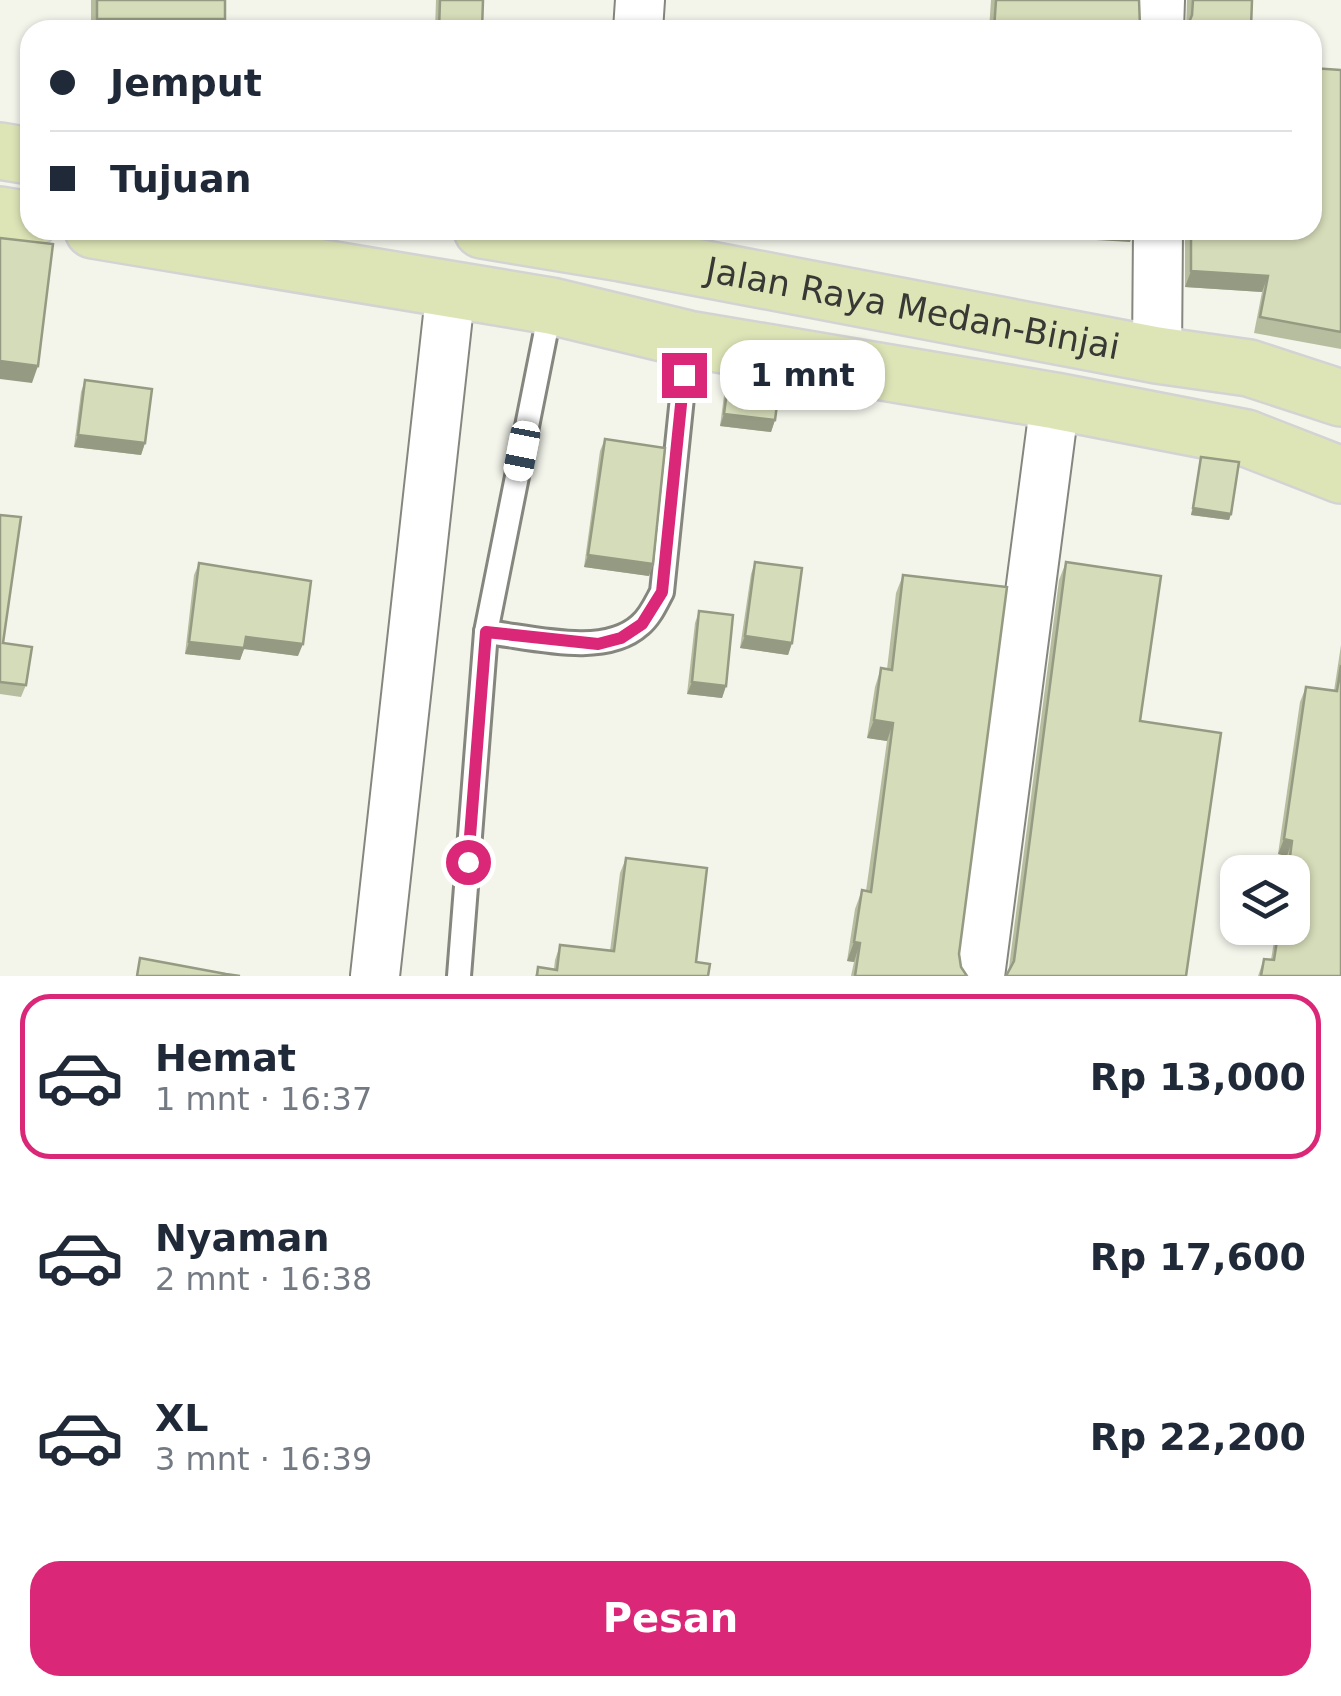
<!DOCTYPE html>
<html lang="id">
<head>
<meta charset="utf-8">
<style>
	:root { --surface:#fff; --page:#f6f6f7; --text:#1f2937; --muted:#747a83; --line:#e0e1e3; --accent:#db2777 }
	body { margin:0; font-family:"DejaVu Sans",sans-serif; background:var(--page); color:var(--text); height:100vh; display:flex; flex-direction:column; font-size:38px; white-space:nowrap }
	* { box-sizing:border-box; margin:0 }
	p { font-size:32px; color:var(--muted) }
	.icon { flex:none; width:55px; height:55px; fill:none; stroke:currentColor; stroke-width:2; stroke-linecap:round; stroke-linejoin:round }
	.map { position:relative; height:976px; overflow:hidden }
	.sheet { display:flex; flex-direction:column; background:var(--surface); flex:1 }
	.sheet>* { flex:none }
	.banner { position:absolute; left:20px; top:20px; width:1302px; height:220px; border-radius:30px; box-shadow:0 2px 8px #0004; display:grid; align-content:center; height:220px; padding:0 30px; background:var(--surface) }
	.buttons { position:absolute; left:1220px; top:855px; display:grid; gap:20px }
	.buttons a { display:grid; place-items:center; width:90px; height:90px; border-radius:20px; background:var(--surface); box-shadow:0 2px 8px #0004; font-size:50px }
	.end { position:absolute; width:45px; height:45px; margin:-22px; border:12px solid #db2777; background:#fff; box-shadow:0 0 0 5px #fff }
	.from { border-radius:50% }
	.bubble { position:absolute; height:70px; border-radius:30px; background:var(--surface); box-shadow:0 2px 8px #0004; font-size:32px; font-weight:700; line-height:70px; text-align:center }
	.car { position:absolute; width:30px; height:60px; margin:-30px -15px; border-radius:12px; box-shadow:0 0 8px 2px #0007; background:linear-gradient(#fff 24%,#345 0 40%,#fff 0 76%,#345 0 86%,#fff 0) }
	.banner b { display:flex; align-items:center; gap:35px; height:95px; font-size:38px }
	.banner b+b { border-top:2px solid var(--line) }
	.banner i { width:25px; height:25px; background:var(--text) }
	ul { padding:18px 0 0; list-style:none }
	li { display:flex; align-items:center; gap:30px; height:165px; margin:0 20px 15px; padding:0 10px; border:5px solid transparent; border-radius:30px }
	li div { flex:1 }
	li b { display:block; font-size:38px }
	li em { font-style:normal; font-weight:700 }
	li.active { border-color:var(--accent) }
	li>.icon { width:90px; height:90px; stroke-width:1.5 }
	.primary-button { display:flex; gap:20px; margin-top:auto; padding:20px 30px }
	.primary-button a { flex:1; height:115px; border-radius:30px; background:var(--accent); color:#fff; font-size:40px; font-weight:700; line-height:115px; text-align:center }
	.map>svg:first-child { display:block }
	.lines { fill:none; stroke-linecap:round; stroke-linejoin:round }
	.lane-casing { stroke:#85877e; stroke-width:28 }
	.street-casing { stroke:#85877e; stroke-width:52 }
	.primary-casing { stroke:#d3d3d3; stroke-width:60 }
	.lane { stroke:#fff; stroke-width:22 }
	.street { stroke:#fff; stroke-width:48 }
	.primary { stroke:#dde5b7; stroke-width:55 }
	.wall { fill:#b7bd9f }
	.shaded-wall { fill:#959a82 }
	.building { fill:#d5dcb9; stroke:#959a82; stroke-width:2.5 }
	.route { stroke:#db2777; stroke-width:12 }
	.labels { text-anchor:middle; stroke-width:10; stroke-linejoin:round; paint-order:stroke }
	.street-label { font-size:35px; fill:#383935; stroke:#f3f5eb }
</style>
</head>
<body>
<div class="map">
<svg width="1341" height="976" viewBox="0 0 1341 976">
	<rect width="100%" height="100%" fill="#f3f5eb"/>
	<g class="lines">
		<!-- lane casing -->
		<g class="lane-casing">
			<g id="lane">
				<path d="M 486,632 C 531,637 604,658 640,625 C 650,617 656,603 662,592 L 688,339"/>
				<path d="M 459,976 L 486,632 L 551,306"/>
			</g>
		</g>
		<!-- street casing -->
		<g class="street-casing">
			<g id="street">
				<path d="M 638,30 L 640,0"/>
				<path d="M 1159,30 L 1160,0"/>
				<path d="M 1157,355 L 1158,230"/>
				<path d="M 375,976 L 451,288"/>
				<path d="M 980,976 L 1055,401"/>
			</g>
		</g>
		<!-- primary casing -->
		<g class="primary-casing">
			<g id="primary">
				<path d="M 0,151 L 30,156"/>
				<path d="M 0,215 L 30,220"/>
				<path d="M 93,230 L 551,306 L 688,339 L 1055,401 L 1246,438 L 1341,475"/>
				<path id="s1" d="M 482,230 L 621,253 L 1157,355 L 1249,368 L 1341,398"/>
			</g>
		</g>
		<!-- lane -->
		<use href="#lane" class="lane"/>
		<!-- street -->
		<use href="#street" class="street"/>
		<!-- primary -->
		<use href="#primary" class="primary"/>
	</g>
	<!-- wall -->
	<g class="wall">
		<path d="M 91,0 L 225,0 L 225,19 L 221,30 L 91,30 Z"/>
		<path d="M 436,0 L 483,0 L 482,30 L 435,30 Z"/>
		<path d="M 991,0 L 1139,0 L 1140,26 L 1143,30 L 989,30 Z"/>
		<path d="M 1187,0 L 1252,0 L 1251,28 L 1186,30 Z"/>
		<path d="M 1341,70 L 1341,349 L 1254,333 L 1262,292 L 1185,287 L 1185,230 L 1312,230 Z"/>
		<path d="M 730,368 L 775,420 L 771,432 L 720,426 L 726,380 Z"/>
		<path d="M 85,380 L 145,443 L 141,455 L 74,447 L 81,392 Z"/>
		<path d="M 605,439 L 653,564 L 649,576 L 584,567 L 600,451 Z"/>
		<path d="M 1201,457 L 1231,514 L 1229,520 L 1191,515 Z"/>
		<path d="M 0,515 L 3,643 L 26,685 L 21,697 L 0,694 Z"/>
		<path d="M 755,562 L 792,643 L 788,655 L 740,648 L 751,574 Z"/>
		<path d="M 1066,562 L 1140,721 L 1008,975 L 1059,580 Z"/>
		<path d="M 199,563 L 298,656 L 244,649 L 240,660 L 185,654 L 194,575 Z"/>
		<path d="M 903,575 L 961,967 L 967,976 L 851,976 L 854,962 L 847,961 L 855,909 L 862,890 L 866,891 L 887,741 L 867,738 L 875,687 L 881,668 L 887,669 L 896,593 Z"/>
		<path d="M 699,611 L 726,686 L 722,698 L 687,694 L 695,623 Z"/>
		<path d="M 1341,645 L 1341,976 L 1258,976 L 1264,959 L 1271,960 L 1276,928 L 1292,928 L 1292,872 L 1284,872 L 1287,856 L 1278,854 L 1300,702 L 1306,687 L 1334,691 Z"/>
		<path d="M 626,858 L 696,962 L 708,976 L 535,976 L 538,967 L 554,969 L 555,960 L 560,945 L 610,951 L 620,873 Z"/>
	</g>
	<!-- shaded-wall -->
	<g class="shaded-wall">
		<path d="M 97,19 L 225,19 L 221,30 L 93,30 Z"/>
		<path d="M 979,230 L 1135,230 L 1130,242 L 978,233 Z"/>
		<path d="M 1191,271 L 1268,276 L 1262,292 L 1185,287 Z"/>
		<path d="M 0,361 L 38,366 L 32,383 L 0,379 Z"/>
		<path d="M 724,414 L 775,420 L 771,432 L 720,426 Z"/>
		<path d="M 78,435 L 145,443 L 141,455 L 74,447 Z"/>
		<path d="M 1193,508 L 1231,514 L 1229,520 L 1191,515 Z"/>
		<path d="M 588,555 L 653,564 L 649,576 L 584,567 Z"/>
		<path d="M 745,636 L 792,643 L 788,655 L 740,648 Z"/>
		<path d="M 246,637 L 303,644 L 298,656 L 244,649 L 240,660 L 185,654 L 189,642 Z"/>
		<path d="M 692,682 L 726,686 L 722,698 L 687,694 Z"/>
		<path d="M 874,720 L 893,723 L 887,741 L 867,738 Z"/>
		<path d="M 1284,839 L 1292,841 L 1287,856 L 1278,854 Z"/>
		<path d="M 854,942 L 860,943 L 854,962 L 847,961 Z"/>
	</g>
	<!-- building -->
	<g class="building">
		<rect x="97" y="0" width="128" height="19"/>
		<path d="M 440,0 L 483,0 L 482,30 L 439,30 Z"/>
		<path d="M 996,0 L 1139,0 L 1140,26 L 1143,30 L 994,30 Z"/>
		<path d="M 1193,0 L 1252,0 L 1251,28 L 1259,30 L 1186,30 L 1192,15 Z"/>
		<path d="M 1312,68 L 1341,70 L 1341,332 L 1260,317 L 1268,276 L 1191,271 L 1191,230 L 1312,230 Z"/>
		<path d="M 0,238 L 53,244 L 38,366 L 0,361 Z"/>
		<path d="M 730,368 L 781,374 L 775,420 L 724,414 Z"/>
		<path d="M 85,380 L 152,389 L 145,443 L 78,435 Z"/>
		<path d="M 605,439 L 665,448 L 653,564 L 588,555 Z"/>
		<path d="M 1201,457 L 1239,462 L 1231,514 L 1193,508 Z"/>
		<path d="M 0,515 L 21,517 L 3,643 L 32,647 L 26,685 L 0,682 Z"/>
		<path d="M 755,562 L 802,568 L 792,643 L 745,636 Z"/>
		<path d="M 1066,562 L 1161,576 L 1140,721 L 1221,733 L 1186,976 L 1006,976 L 1014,961 Z"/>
		<path d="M 199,563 L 311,581 L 303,644 L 246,637 L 244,648 L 189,642 Z"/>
		<path d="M 903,575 L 1007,587 L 959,954 L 961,967 L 967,976 L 855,976 L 860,943 L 854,942 L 862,890 L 871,892 L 893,723 L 874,720 L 881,668 L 892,670 Z"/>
		<path d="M 699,611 L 733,615 L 726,686 L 692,682 Z"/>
		<path d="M 1341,665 L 1341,976 L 1261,976 L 1264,959 L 1274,960 L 1279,928 L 1292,928 L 1292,872 L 1288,872 L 1292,841 L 1284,839 L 1306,687 L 1337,691 Z"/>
		<path d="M 626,858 L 707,868 L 696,962 L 710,964 L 708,976 L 537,976 L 538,967 L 557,970 L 560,945 L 614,951 Z"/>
		<path d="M 140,958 L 226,974 L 240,976 L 137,976 Z"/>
	</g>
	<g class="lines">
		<!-- route -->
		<path class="route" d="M 468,862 L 486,632 L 598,644 L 621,638 L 642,624 L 662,592 L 684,375"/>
	</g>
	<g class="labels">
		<!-- street labels -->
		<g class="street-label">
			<text dy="12" stroke="none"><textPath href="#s1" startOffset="438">Jalan Raya Medan-Binjai</textPath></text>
		</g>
	</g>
</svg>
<div class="buttons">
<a><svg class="icon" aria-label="layers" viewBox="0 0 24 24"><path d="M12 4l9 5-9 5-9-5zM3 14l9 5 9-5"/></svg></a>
</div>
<i class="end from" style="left:468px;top:862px"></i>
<i class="end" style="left:684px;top:375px"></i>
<div class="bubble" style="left:720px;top:340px;width:165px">1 mnt</div>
<i class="car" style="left:522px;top:451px;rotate:191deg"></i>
<div class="banner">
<b><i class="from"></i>Jemput</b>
<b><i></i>Tujuan</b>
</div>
</div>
<section class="sheet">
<ul>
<li class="active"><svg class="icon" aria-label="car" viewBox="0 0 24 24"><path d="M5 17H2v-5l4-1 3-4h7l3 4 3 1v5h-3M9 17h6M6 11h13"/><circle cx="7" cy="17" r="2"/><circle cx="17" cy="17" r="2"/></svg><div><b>Hemat</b><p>1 mnt · 16:37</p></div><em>Rp 13,000</em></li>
<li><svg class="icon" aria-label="car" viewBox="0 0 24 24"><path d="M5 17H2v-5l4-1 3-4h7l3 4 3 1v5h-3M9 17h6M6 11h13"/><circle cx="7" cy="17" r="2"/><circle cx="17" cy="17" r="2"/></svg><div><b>Nyaman</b><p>2 mnt · 16:38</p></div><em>Rp 17,600</em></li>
<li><svg class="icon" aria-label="car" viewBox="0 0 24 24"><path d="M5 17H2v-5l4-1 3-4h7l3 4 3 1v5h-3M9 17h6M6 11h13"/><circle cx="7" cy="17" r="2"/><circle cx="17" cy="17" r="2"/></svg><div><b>XL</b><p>3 mnt · 16:39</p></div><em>Rp 22,200</em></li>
</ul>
<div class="primary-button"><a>Pesan</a></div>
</section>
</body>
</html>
